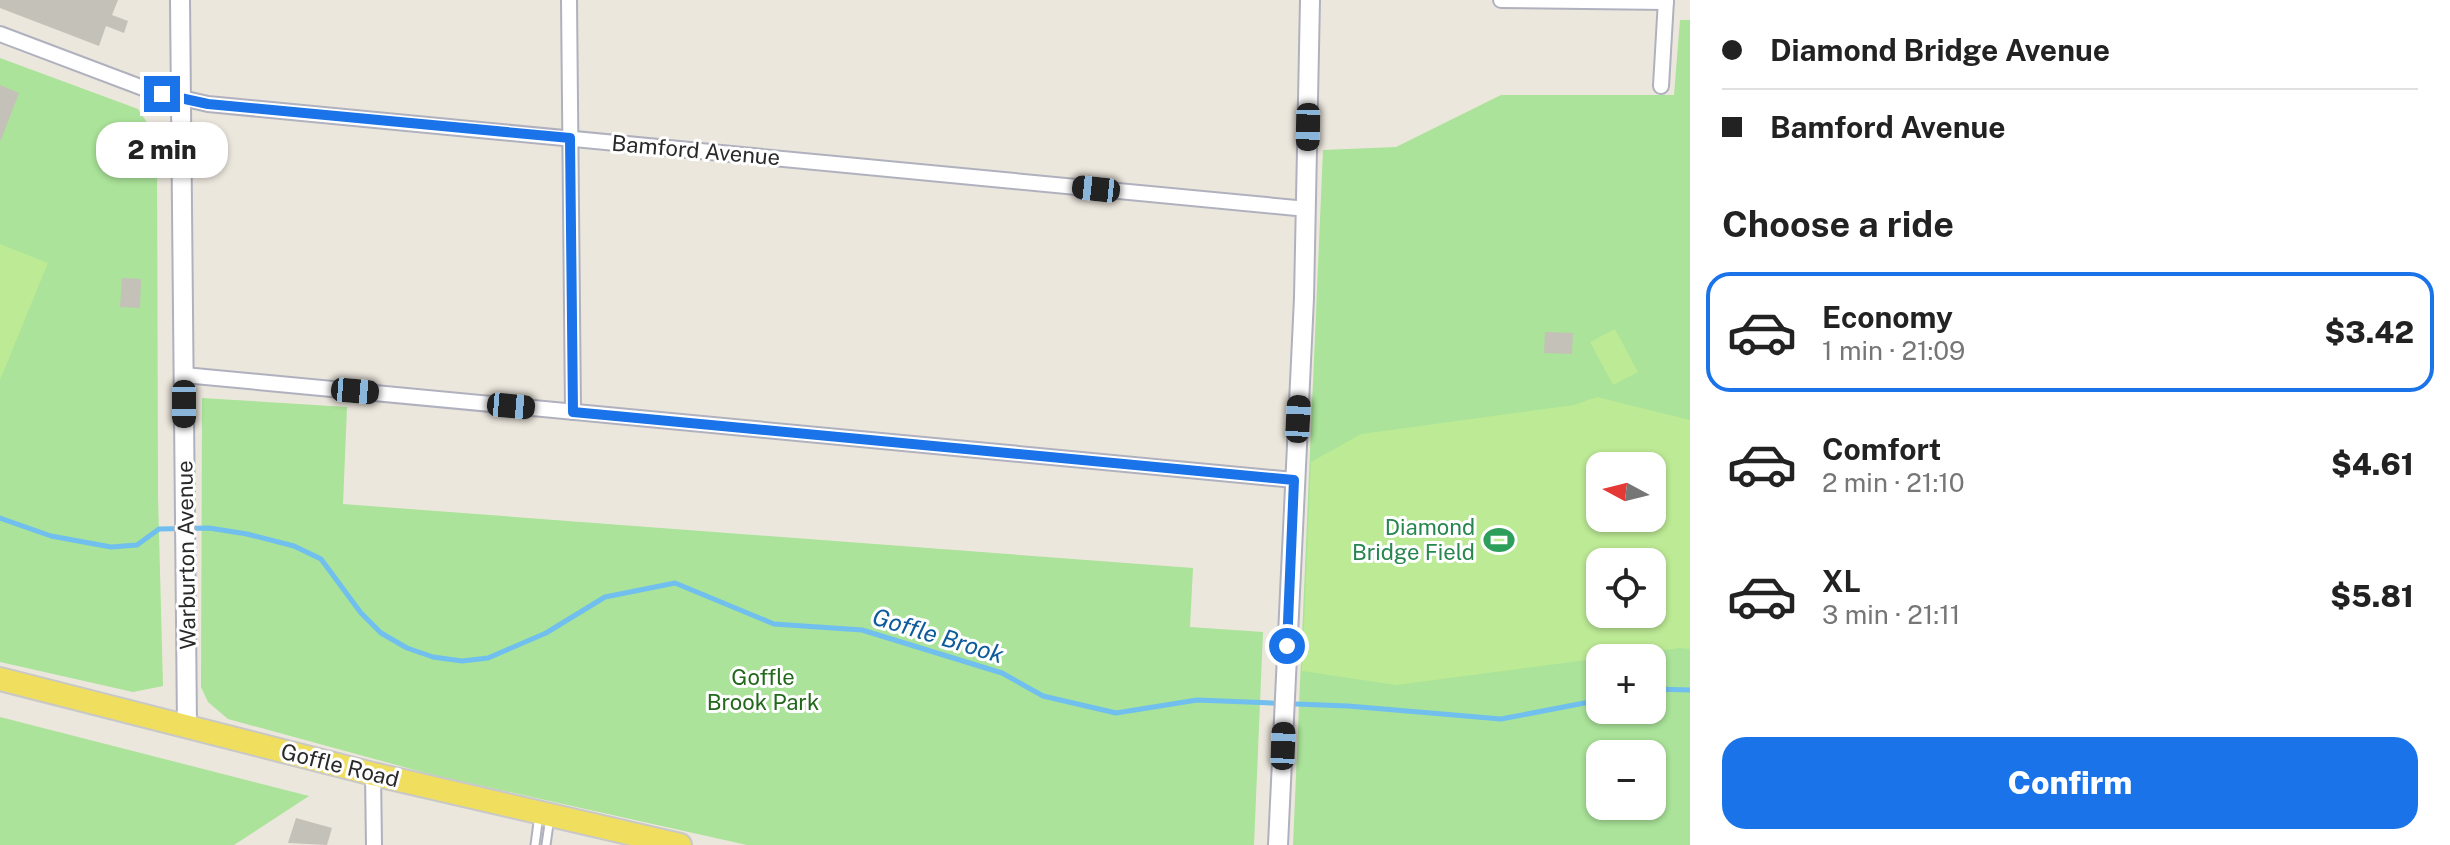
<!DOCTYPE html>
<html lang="en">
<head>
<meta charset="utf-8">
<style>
	:root { --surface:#fff; --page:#f6f6f6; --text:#222; --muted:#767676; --line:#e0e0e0; --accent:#1a73e8 }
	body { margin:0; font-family:"Public Sans",sans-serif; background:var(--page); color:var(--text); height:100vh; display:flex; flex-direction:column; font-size:30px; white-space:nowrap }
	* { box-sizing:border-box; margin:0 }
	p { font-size:26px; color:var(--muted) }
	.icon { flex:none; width:44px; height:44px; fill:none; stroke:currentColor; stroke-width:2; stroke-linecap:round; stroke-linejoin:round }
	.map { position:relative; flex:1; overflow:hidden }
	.sheet { display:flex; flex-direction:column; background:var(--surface); width:760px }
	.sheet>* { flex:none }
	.hud { display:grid; align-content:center; height:176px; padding:0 32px; background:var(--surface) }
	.needle { width:52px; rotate:277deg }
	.tools { position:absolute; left:1586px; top:452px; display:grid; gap:16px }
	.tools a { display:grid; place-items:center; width:80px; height:80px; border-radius:16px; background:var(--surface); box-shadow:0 2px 6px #0004; font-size:40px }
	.end { position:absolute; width:36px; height:36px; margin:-18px; border:10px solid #1a73e8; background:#fff; box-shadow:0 0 0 4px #fff }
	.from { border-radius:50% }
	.bubble { position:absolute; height:56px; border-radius:24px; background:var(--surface); box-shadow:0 2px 6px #0004; font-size:26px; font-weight:800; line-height:56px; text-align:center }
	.car { position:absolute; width:24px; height:48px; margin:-24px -12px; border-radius:10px; box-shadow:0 0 6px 2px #0007; background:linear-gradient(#222 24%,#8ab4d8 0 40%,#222 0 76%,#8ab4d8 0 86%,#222 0) }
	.hud b { display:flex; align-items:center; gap:28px; height:76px; font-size:30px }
	.hud b+b { border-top:2px solid var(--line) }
	.hud i { width:20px; height:20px; background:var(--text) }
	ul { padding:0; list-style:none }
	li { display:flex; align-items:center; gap:24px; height:120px; margin:0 16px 12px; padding:0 16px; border:4px solid transparent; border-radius:24px }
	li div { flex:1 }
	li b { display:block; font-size:30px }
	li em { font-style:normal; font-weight:800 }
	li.selected { border-color:var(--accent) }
	li>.icon { width:72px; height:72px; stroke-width:1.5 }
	h2 { padding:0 32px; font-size:36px; line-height:96px }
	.cta { display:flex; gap:16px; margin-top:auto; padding:16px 32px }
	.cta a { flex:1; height:92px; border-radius:24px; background:var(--accent); color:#fff; font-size:32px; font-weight:800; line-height:92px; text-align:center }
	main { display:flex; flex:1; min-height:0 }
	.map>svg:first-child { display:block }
	.green { fill:#aae399; fill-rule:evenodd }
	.pitch { fill:#bdea95; fill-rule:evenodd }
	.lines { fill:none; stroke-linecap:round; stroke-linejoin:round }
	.stream { stroke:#70bfee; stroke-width:5 }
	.building { fill:#c4c1b8 }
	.service-casing { stroke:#b0b1be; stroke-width:11 }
	.minor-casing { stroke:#b0b1be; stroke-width:18 }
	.tertiary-casing { stroke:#b0b1be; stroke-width:22 }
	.primary-casing { stroke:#c8c8c8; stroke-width:26 }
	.service { stroke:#fff; stroke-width:7 }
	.minor { stroke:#fff; stroke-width:14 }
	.tertiary { stroke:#fff; stroke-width:18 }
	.primary { stroke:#f0de5e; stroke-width:22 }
	.route { stroke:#1a73e8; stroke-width:10 }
	.labels { text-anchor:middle; stroke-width:6; stroke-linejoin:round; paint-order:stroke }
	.street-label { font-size:22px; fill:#2a2a2a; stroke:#fff }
	.leisure-label { font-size:22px; fill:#27864d; stroke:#fff; text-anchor:end }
	.park-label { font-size:22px; fill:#22681a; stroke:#fff }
	.water-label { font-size:24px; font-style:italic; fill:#0e5b9b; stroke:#fff }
</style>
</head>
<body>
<main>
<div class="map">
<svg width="1690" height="845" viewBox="0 0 1690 845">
	<rect width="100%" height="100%" fill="#ece7dd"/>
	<!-- green -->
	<g class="green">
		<path d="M 1680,20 L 1690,20 L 1690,845 L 1293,845 L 1323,150 L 1396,147 L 1501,95 L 1674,95 ZM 1600,466 L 1652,466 L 1652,518 L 1600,518 ZM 1600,562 L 1652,562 L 1652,614 L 1600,614 ZM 1600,658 L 1652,658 L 1652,710 L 1600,710 ZM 1600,754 L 1652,754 L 1652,806 L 1600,806 Z"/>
		<path d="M 0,58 L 138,109 L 150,127 L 157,144 L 158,495 L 163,686 L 133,692 L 0,662 Z"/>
		<path d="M 202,398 L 347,407 L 343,504 L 1193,568 L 1190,627 L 1263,632 L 1254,845 L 747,845 L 433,775 L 228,719 L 208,702 L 201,687 Z"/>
		<path d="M 0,717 L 309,796 L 234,845 L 0,845 Z"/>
	</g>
	<!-- pitch -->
	<g class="pitch">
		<path d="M 0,244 L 48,263 L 0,380 Z"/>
		<path d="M 1615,329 L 1638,372 L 1613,385 L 1590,342 Z"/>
		<path d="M 1597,397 L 1690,420 L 1690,649 L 1679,648 L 1396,685 L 1302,671 L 1311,462 L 1361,434 L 1574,405 ZM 1652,466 L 1652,518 L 1600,518 L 1600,466 ZM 1652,562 L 1652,614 L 1600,614 L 1600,562 Z"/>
	</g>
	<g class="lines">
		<!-- stream -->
		<g class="stream">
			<path d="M 0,518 L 51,536 L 111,547 L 137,545 L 159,529 L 209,528 L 247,534 L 294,546 L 321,559 L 361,613 L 381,633 L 407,648 L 433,657 L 462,661 L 488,658 L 546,633 L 605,597 L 675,583 L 774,624 L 862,630 L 1002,673 L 1043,696 L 1116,713 L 1197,700 L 1348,706 L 1501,719 L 1600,700"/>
			<path d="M 1652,689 L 1690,690"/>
		</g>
	</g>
	<!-- building -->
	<g class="building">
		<path d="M 0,0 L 118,0 L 112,15 L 128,21 L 124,33 L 106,26 L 99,46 L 0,8 Z"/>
		<path d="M 0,85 L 19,93 L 1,140 L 0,140 Z"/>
		<path d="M 122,278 L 141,279 L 140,308 L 120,307 Z"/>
		<path d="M 1545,332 L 1573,333 L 1572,354 L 1544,353 Z"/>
		<path d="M 296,818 L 332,828 L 327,845 L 288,843 Z"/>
	</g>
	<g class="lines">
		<!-- service casing -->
		<g class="service-casing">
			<g id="service">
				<path d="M 535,845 L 539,815"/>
				<path d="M 546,845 L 550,817"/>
			</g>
		</g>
		<!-- minor casing -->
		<g class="minor-casing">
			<g id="minor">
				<path d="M 569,0 L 573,412"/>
				<path d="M 1501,0 L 1666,2"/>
				<path d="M 0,34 L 151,91 L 208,104 L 1307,209"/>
				<path d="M 1661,86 L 1666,0"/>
				<path d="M 184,375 L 1294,480"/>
				<path d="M 373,774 L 374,845"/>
			</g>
		</g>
		<!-- tertiary casing -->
		<g class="tertiary-casing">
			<g id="tertiary">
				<path d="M 180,0 L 187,726"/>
				<path d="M 1278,845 L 1304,298 L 1310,0"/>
			</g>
		</g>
		<!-- primary casing -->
		<g class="primary-casing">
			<path id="primary" d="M 0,679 L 373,774 L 680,845"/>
		</g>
		<!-- service -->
		<use href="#service" class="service"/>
		<!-- minor -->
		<use href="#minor" class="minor"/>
		<!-- tertiary -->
		<use href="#tertiary" class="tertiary"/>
		<!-- primary -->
		<use href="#primary" class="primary"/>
	</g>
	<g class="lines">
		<!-- route -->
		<path class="route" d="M 162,94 L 208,104 L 570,138 L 573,412 L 1294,480 L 1287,646"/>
	</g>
	<!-- icons -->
	<defs>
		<g id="stadium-bare" transform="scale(2.4)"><path d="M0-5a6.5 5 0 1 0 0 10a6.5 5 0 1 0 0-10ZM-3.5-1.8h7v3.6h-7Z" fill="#2e9e5b" stroke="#fff" stroke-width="2.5" paint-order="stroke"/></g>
	</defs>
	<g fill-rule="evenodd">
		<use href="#stadium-bare" x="1499" y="540"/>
	</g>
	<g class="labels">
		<!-- street labels -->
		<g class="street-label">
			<text transform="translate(696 150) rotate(5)" y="8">Bamford Avenue</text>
			<text transform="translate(186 555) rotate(-91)" y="8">Warburton Avenue</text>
			<text transform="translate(340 765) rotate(14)" y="8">Goffle Road</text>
		</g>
		<!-- leisure labels -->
		<g class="leisure-label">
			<text x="1475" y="535">Diamond<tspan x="1475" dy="25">Bridge Field</tspan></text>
		</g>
		<!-- park labels -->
		<g class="park-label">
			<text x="763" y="685">Goffle<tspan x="763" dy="25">Brook Park</tspan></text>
		</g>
		<!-- water labels -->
		<g class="water-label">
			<text transform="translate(938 636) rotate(17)" y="8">Goffle Brook</text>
		</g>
	</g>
</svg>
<div class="tools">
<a><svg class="needle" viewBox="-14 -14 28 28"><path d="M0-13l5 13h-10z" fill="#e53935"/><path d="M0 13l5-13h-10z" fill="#767676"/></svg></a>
<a><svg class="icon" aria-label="locate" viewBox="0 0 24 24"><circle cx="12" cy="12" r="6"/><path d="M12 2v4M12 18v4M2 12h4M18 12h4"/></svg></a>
<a>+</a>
<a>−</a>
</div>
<i class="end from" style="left:1287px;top:646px"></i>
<i class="end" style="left:162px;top:94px"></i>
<div class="bubble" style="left:96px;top:122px;width:132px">2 min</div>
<i class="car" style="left:1308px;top:127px;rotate:181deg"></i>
<i class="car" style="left:1096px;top:189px;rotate:276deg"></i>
<i class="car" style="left:355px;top:391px;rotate:95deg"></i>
<i class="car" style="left:184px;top:404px;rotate:180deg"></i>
<i class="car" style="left:511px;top:406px;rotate:95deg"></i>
<i class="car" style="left:1298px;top:419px;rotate:3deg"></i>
<i class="car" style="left:1283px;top:746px;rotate:2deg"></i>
</div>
<section class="sheet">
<div class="hud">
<b><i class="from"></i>Diamond Bridge Avenue</b>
<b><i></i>Bamford Avenue</b>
</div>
<h2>Choose a ride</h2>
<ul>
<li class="selected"><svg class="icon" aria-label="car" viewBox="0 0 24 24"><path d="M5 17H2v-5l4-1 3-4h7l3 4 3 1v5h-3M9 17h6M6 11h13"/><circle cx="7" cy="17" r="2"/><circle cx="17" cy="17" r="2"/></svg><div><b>Economy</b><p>1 min · 21:09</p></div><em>$3.42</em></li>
<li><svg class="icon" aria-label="car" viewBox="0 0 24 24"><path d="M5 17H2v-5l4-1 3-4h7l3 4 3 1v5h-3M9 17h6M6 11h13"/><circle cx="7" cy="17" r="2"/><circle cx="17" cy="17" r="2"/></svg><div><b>Comfort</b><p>2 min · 21:10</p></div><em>$4.61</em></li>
<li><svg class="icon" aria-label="car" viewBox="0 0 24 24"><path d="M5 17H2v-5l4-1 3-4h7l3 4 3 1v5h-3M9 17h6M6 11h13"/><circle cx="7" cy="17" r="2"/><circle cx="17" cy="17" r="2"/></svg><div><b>XL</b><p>3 min · 21:11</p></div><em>$5.81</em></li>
</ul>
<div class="cta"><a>Confirm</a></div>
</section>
</main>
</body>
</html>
